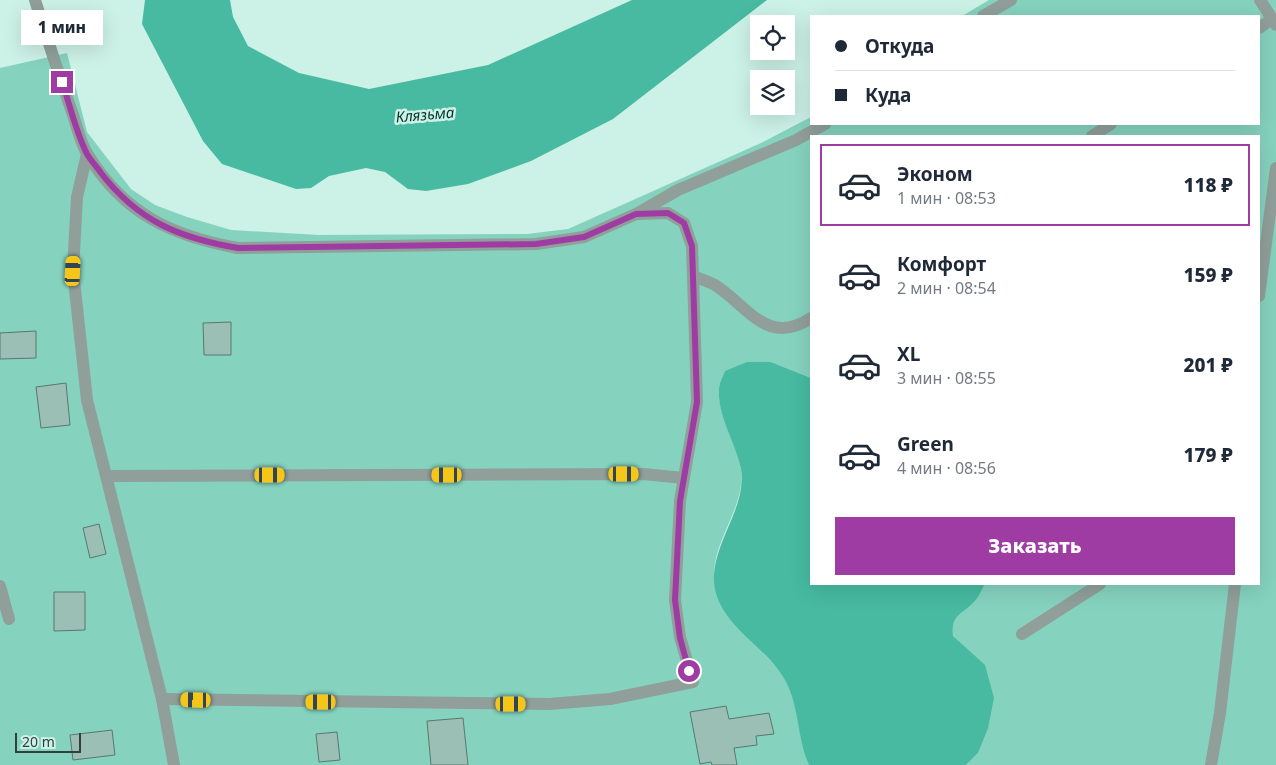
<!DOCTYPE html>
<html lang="ru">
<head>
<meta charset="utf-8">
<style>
	:root { --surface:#fff; --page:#f6f6f7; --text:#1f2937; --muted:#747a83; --line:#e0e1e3; --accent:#9e3ca3 }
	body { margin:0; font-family:"Noto Sans",sans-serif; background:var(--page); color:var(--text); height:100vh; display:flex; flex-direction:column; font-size:19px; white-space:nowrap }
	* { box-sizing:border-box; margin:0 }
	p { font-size:16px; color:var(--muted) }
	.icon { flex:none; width:28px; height:28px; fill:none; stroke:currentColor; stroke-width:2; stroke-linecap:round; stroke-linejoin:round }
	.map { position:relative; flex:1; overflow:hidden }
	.sheet { position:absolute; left:810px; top:135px; width:450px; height:450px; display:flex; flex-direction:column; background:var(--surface); border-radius:0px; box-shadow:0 5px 20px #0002 }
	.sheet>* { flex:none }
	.top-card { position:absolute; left:810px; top:15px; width:450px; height:110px; border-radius:0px; box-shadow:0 5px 20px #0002; display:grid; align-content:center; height:110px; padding:0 25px; background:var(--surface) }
	.buttons { position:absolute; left:750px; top:15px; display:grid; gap:10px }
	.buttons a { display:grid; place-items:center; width:45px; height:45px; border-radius:0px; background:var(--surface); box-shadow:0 5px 20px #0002; font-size:25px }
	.scale { position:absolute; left:15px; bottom:12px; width:66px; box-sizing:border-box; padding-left:5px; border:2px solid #32403c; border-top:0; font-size:14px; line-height:18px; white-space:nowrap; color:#32403c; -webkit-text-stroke:4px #ccf1e6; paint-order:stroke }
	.end { position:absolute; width:22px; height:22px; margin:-11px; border:6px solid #9e3ca3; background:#fff; box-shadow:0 0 0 2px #fff }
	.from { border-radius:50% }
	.bubble { position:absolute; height:35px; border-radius:0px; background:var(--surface); box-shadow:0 5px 20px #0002; font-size:16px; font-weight:800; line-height:35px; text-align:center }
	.car { position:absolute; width:15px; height:30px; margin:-15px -8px; border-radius:6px; box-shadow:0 0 4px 1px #0007; background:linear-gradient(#f5c518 24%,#345 0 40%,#f5c518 0 76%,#345 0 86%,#f5c518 0) }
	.top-card b { display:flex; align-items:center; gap:18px; height:48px; font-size:19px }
	.top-card b+b { border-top:1px solid var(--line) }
	.top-card i { width:12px; height:12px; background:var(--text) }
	ul { padding:9px 0 0; list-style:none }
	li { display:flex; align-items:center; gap:15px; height:82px; margin:0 10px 8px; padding:0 15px; border:2px solid transparent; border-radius:0px }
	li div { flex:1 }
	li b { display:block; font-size:19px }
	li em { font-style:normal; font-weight:800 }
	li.on { border-color:var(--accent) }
	li>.icon { width:45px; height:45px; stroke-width:1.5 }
	.action { display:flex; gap:10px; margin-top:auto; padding:10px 25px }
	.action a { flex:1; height:58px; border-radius:0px; background:var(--accent); color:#fff; font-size:20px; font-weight:800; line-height:58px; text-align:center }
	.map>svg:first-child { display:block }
	.green { fill:#85d2be }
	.water { fill:#47baa1 }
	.building { fill:#9bbfb4; stroke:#577970 }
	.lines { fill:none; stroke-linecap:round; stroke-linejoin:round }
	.minor { stroke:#909f9a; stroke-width:12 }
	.route { stroke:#9e3ca3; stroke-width:6 }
	.labels { text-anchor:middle; stroke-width:5; stroke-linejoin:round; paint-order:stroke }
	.water-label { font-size:15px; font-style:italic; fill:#00342a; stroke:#ccf1e6 }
</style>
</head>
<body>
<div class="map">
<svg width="1276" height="765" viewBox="0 0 1276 765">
	<rect width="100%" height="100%" fill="#ccf1e6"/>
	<!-- green -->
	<path class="green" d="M 989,0 L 1276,0 L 1276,765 L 966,765 L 978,753 L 959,642 L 953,636 C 951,613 963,615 975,601 C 979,597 982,589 985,584 L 1259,584 L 1259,136 L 811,136 L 811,378 L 771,362 L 725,371 C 723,376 719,383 719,389 C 717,417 738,442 741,470 C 746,509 708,545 715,583 C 721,623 760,644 782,674 C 800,701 797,736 809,765 L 0,765 L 0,68 L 67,53 L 87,132 L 131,189 L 155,205 L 187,217 L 231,230 L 319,235 L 527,234 L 568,229 L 761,143 L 811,117 L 811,124 L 1259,124 L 1259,16 L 962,16 Z"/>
	<!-- water -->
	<g class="water">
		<path d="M 145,0 L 230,0 L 233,17 L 248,46 L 299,73 L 369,89 L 488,65 L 632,0 L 767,0 L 613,119 L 531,161 L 468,184 L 426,191 L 408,189 L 385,172 L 366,168 L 329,176 L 311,188 L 296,189 L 222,164 L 203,141 L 142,24 Z"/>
		<path d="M 747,362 L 771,362 L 811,378 L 811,584 L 985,584 C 982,589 979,597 975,601 C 963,615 951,613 953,636 L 985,665 L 994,698 L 988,728 L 978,753 L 966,765 L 809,765 C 796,736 800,702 782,675 C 762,644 716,622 714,581 C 713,541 747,508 741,469 C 736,442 717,416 719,389 C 719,383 723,376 725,371 Z"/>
	</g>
	<!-- building -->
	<g class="building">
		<path d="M 231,322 L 231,355 L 204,355 L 203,323 Z"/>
		<path d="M 36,331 L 36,358 L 0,359 L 0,333 Z"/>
		<path d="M 66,383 L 70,425 L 41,428 L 36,387 Z"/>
		<path d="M 99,524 L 106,554 L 90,558 L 83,528 Z"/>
		<path d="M 54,592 L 85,592 L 85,630 L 54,631 Z"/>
		<path d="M 726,706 L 729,719 L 769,713 L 774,734 L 756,736 L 757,745 L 734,748 L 737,765 L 712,765 L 711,762 L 700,764 L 690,712 Z"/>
		<path d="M 463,718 L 468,765 L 431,765 L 427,721 Z"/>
		<path d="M 112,730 L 115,755 L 73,760 L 70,735 Z"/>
		<path d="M 337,732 L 340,760 L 319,762 L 316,734 Z"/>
	</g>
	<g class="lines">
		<!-- minor -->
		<g class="minor">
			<path d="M 35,0 C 47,38 59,75 72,112 C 77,126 80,143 88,155 C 124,214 172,236 238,248 L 536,244 L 584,237 L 636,214 L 668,213 L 684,223 L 692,246 L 697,402 L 680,501 L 675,600 L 680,637 L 693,682 L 610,699 L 549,704 L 162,699"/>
			<path d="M 1260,0 L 1276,25"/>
			<path d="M 983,16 L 1011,0"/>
			<path d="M 1259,28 L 1272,19"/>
			<path d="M 1092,136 L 1111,124"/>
			<path d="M 87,154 L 77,197 L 73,271 L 87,400 L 162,699 L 174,765"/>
			<path d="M 638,213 L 678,190 L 796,140 L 825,124"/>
			<path d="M 693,276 C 700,279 708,281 715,285 C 748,306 767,347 811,318"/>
			<path d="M 1259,296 L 1276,168"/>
			<path d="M 107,476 L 643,474 L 684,478"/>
			<path d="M 0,586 L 9,619"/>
			<path d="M 1022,634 L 1100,584"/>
			<path d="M 1211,765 L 1220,713 L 1235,584"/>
		</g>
	</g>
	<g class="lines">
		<!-- route -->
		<path class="route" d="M 62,82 C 70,105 76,133 87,154 C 91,161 97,167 101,173 C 138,221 179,238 238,248 L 536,244 L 584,237 L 636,214 L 668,213 L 684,223 L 692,246 L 697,402 L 680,501 L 675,600 L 680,638 L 689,671"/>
	</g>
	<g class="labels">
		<!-- water labels -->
		<g class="water-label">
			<text transform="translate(425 115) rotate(-5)" y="5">Клязьма</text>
		</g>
	</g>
</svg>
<div class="buttons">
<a><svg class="icon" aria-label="locate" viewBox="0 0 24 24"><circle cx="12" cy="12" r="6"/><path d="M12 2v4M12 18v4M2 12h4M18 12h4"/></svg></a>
<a><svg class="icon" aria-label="layers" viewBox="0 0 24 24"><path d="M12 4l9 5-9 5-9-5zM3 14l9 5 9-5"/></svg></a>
</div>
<div class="scale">20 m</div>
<i class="end from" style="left:689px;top:671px"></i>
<i class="end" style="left:62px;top:82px"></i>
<div class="bubble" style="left:21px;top:10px;width:82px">1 мин</div>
<i class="car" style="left:73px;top:271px;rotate:3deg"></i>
<i class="car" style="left:624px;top:474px;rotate:90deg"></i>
<i class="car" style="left:270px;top:475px;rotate:90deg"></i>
<i class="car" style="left:447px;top:475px;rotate:270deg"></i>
<i class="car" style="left:196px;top:700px;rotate:271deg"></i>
<i class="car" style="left:321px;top:702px;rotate:270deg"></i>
<i class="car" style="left:511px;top:704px;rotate:90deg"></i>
<div class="top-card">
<b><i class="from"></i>Откуда</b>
<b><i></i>Куда</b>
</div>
<section class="sheet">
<ul>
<li class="on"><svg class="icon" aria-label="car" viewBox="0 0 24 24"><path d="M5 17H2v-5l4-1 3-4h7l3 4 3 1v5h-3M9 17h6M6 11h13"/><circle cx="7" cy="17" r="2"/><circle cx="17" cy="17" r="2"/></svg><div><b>Эконом</b><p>1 мин · 08:53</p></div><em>118 ₽</em></li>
<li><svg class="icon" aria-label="car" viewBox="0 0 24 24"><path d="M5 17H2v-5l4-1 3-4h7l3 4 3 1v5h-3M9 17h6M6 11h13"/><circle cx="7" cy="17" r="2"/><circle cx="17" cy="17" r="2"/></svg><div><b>Комфорт</b><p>2 мин · 08:54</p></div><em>159 ₽</em></li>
<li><svg class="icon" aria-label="car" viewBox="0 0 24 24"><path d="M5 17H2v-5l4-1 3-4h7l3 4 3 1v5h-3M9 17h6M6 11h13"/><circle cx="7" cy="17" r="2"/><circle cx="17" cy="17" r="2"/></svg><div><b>XL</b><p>3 мин · 08:55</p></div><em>201 ₽</em></li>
<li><svg class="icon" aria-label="car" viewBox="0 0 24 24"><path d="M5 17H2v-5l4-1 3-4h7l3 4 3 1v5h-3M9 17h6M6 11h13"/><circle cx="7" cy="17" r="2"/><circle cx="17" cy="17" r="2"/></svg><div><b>Green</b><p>4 мин · 08:56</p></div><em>179 ₽</em></li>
</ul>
<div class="action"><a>Заказать</a></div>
</section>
</div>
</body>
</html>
